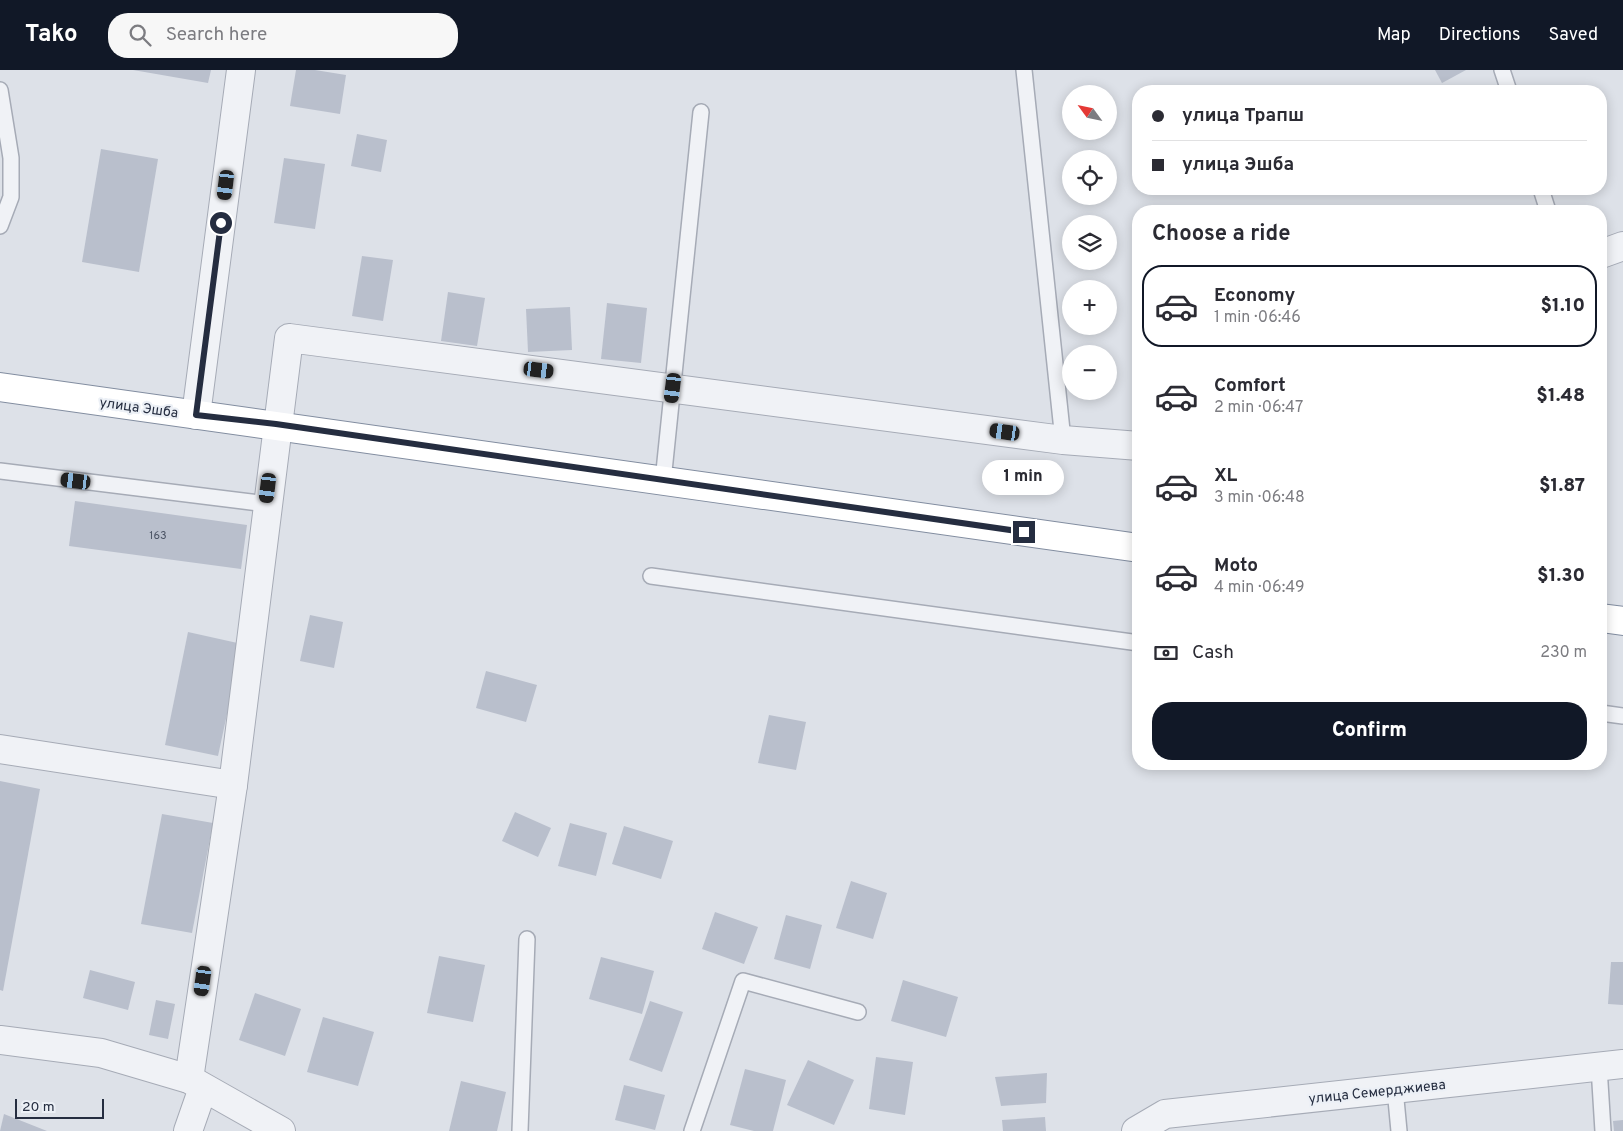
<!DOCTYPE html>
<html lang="en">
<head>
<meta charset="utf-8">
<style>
	:root { --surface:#fff; --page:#f7f7f7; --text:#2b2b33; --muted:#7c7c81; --line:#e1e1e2; --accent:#111827 }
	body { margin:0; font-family:Overpass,sans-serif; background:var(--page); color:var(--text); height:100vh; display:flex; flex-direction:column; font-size:19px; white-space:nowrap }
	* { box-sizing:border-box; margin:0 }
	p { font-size:16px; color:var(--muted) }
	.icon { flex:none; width:28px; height:28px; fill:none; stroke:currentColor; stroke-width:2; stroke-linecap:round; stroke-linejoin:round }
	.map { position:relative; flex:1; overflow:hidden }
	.details { position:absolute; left:1132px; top:135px; width:475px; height:565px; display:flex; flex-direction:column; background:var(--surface); border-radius:20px; box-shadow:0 2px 12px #0003 }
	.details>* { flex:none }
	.guide { position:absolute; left:1132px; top:15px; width:475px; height:110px; border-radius:20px; box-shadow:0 2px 12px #0003; display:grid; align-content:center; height:110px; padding:0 20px; background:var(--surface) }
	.needle { width:32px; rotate:303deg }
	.buttons { position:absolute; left:1062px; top:15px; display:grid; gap:10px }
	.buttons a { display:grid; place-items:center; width:55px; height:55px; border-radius:50%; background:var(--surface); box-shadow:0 2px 12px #0003; font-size:25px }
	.scale { position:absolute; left:15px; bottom:12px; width:89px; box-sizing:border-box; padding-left:5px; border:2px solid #252d40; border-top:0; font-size:14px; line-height:18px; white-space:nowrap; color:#252d40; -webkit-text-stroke:4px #ecf0f6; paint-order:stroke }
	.end { position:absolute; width:22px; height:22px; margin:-11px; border:6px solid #252d40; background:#fff; box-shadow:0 0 0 2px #fff }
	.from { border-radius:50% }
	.bubble { position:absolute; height:35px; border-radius:18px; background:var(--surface); box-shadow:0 2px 12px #0003; font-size:16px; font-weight:800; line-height:35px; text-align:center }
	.car { position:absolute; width:15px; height:30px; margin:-15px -8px; border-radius:6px; box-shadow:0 0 4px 1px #0007; background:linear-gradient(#222 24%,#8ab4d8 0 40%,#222 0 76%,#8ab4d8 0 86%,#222 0) }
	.guide b { display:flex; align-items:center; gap:18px; height:48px; font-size:19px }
	.guide b+b { border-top:1px solid var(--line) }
	.guide i { width:12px; height:12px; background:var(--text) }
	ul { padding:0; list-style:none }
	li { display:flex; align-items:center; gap:15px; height:82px; margin:0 10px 8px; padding:0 10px; border:2px solid transparent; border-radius:20px }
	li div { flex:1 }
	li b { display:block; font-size:19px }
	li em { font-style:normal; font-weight:800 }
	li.on { border-color:var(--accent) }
	li>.icon { width:45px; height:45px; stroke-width:1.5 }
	h2 { padding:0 20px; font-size:22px; line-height:60px }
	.pay { display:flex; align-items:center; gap:12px; height:55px; padding:0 20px; font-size:19px }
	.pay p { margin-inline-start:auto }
	.primary-button { display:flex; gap:10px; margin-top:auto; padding:10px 20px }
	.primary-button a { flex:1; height:58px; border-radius:20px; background:var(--accent); color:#fff; font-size:20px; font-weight:800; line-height:58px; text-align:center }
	header { display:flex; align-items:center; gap:30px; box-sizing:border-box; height:70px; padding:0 25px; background:var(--accent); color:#fff }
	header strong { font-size:24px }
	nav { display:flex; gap:28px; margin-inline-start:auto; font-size:18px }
	.search { width:350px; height:45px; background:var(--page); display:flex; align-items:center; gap:12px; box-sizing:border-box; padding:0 18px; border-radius:20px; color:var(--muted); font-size:19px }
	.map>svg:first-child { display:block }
	.building { fill:#b9bfcc }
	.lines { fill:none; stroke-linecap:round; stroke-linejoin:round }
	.service-casing { stroke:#a6abb6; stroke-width:18 }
	.minor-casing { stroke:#a6abb6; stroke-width:30 }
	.trunk-casing { stroke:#828da0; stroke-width:30 }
	.service { stroke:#f0f2f6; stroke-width:15 }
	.minor { stroke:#f0f2f6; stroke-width:28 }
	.trunk { stroke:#fff; stroke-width:28 }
	.route { stroke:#252d40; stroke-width:6 }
	.labels { text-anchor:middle; stroke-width:4.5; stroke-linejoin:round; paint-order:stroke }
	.number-label { font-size:11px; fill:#4a5263 }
	.street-label { font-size:14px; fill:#252d40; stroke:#ecf0f6 }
</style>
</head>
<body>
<header>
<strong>Tako</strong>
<div class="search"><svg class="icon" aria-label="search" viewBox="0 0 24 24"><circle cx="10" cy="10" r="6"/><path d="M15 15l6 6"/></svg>Search here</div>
<nav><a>Map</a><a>Directions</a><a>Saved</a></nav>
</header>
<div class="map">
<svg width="1623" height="1061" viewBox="0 0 1623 1061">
	<rect width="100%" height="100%" fill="#dde1e8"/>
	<!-- building -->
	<g class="building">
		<path d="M 133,0 L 211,0 L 208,13 Z"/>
		<path d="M 296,0 L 315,0 L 346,5 L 340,44 L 290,36 Z"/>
		<path d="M 1435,0 L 1466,0 L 1442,13 Z"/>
		<path d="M 357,64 L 387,70 L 381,102 L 351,96 Z"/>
		<path d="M 101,79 L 158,89 L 139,202 L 82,192 Z"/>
		<path d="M 284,88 L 325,94 L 315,159 L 274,153 Z"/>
		<path d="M 362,186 L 393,190 L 383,251 L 352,246 Z"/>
		<path d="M 448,222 L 485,228 L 477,276 L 441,271 Z"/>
		<path d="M 607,233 L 647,238 L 641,293 L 601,289 Z"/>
		<path d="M 570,237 L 572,280 L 528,282 L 526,239 Z"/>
		<path d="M 75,431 L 247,455 L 241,499 L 69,476 Z"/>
		<path d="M 310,545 L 343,552 L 334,598 L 300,591 Z"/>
		<path d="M 188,562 L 242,574 L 218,686 L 165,675 Z"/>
		<path d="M 486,601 L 537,615 L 526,652 L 476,638 Z"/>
		<path d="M 769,645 L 806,652 L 796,700 L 758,693 Z"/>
		<path d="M 0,711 L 40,719 L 3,921 L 0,920 Z"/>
		<path d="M 515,742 L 551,758 L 538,787 L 502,771 Z"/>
		<path d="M 162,744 L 213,753 L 192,863 L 141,854 Z"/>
		<path d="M 570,753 L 607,763 L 596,806 L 558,796 Z"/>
		<path d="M 624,756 L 673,771 L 661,809 L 612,794 Z"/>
		<path d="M 851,811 L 887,823 L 873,869 L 836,858 Z"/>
		<path d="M 715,842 L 758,857 L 744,894 L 702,879 Z"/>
		<path d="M 786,845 L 822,855 L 810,899 L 774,889 Z"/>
		<path d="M 439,886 L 485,895 L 473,952 L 427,943 Z"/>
		<path d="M 601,887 L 654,901 L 642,944 L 589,929 Z"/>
		<path d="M 1611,892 L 1623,892 L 1623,935 L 1608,934 Z"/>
		<path d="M 90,900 L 135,912 L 128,940 L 83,928 Z"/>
		<path d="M 903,910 L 958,927 L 946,967 L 891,951 Z"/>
		<path d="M 255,923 L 301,939 L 285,986 L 239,970 Z"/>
		<path d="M 156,930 L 175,934 L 168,969 L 149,965 Z"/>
		<path d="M 650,931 L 683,942 L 662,1002 L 629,990 Z"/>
		<path d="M 323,947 L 374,962 L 358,1016 L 307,1002 Z"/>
		<path d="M 876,987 L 913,992 L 905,1045 L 869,1039 Z"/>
		<path d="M 808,990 L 854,1010 L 834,1055 L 787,1035 Z"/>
		<path d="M 745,999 L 786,1010 L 773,1061 L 754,1061 L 730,1055 Z"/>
		<path d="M 1047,1003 L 1046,1033 L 1001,1036 L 995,1007 Z"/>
		<path d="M 461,1011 L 506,1022 L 497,1061 L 449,1061 Z"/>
		<path d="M 624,1015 L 665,1025 L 655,1060 L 615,1050 Z"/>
		<path d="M 4,1044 L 47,1061 L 0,1061 Z"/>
		<path d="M 1045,1047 L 1046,1061 L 1003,1061 L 1002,1050 Z"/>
		<path d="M 1623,1050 L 1623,1061 L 1614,1061 L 1613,1051 Z"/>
	</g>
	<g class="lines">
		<!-- service casing -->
		<g class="service-casing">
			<g id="service">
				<path d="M 1024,0 L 1063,370"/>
				<path d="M 1502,0 L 1509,21"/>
				<path d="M 0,20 L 11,88 L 11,127 L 0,156"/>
				<path d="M 1541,119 L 1548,141"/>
				<path d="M 0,401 L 267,434"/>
				<path d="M 663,411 L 701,42"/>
				<path d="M 651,506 L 1139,573"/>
				<path d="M 1601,643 L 1623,646"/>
				<path d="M 1599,997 L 1603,1061"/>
				<path d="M 1395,1019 L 1399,1061"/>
				<path d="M 520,1061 L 527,869"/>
				<path d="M 692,1061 L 743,911 L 858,942"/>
			</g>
		</g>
		<!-- minor casing -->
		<g class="minor-casing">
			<g id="minor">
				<path d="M 1601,184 L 1623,176"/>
				<path d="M 196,345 L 241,0"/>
				<path d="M 0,679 L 233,715"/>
				<path d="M 0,970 L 101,983 L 189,1009 L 281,1061"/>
				<path d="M 189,1009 L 233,715 L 289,268 L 1063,370 L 1139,376"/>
				<path d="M 188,1061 L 203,1018"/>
				<path d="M 1136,1061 L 1165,1044 L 1623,994"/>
			</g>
		</g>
		<!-- trunk casing -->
		<g class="trunk-casing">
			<g id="trunk">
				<path d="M 0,317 L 1139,478"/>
				<path d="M 1601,548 L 1623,551"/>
			</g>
		</g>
		<!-- service -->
		<use href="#service" class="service"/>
		<!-- minor -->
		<use href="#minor" class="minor"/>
		<!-- trunk -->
		<use href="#trunk" class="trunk"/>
	</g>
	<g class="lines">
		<!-- route -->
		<path class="route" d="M 221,153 L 196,345 L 276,354 L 1024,462"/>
	</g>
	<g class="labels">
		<!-- number labels -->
		<g class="number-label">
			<text x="158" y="469">163</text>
		</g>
		<!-- street labels -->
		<g class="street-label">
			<text transform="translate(139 337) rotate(8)" y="5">улица Эшба</text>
			<text transform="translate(1377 1021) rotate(-6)" y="5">улица Семерджиева</text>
		</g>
	</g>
</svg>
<div class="buttons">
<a><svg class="needle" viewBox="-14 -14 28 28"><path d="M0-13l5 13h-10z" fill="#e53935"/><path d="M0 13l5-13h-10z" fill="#7c7c81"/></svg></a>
<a><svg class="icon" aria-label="locate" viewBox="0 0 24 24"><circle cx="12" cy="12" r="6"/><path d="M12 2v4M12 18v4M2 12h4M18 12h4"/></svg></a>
<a><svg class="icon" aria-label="layers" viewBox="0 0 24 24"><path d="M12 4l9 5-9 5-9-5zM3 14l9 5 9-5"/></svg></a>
<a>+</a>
<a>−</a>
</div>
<div class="scale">20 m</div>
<i class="end from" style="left:221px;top:153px"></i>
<i class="end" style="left:1024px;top:462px"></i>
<div class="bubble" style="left:982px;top:390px;width:82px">1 min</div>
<i class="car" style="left:226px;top:115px;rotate:187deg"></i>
<i class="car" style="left:539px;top:300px;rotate:97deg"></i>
<i class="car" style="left:673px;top:318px;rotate:187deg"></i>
<i class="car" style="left:1005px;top:362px;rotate:278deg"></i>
<i class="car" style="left:76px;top:411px;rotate:277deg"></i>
<i class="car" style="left:268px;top:418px;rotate:187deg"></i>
<i class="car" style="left:203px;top:911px;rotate:188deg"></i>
<div class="guide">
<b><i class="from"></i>улица Трапш</b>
<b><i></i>улица Эшба</b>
</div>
<section class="details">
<h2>Choose a ride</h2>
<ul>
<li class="on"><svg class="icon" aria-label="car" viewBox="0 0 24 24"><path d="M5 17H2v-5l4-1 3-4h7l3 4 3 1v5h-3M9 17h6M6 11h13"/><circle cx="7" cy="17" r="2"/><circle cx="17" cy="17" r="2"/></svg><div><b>Economy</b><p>1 min · 06:46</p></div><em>$1.10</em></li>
<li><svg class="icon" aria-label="car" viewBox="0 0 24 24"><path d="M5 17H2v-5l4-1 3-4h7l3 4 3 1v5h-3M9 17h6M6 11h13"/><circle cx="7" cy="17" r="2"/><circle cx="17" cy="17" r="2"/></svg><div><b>Comfort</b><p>2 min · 06:47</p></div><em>$1.48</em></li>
<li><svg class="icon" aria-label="car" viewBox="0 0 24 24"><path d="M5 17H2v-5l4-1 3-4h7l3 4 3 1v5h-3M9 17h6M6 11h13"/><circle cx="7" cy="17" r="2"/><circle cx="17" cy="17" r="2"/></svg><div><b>XL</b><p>3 min · 06:48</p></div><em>$1.87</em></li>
<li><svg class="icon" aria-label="car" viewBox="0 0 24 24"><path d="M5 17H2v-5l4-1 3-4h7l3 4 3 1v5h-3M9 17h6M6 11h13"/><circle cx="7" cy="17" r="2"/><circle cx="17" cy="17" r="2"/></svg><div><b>Moto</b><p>4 min · 06:49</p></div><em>$1.30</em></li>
</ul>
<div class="pay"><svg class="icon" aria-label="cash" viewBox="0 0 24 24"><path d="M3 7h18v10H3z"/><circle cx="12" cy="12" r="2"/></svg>Cash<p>230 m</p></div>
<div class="primary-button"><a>Confirm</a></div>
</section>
</div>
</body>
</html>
